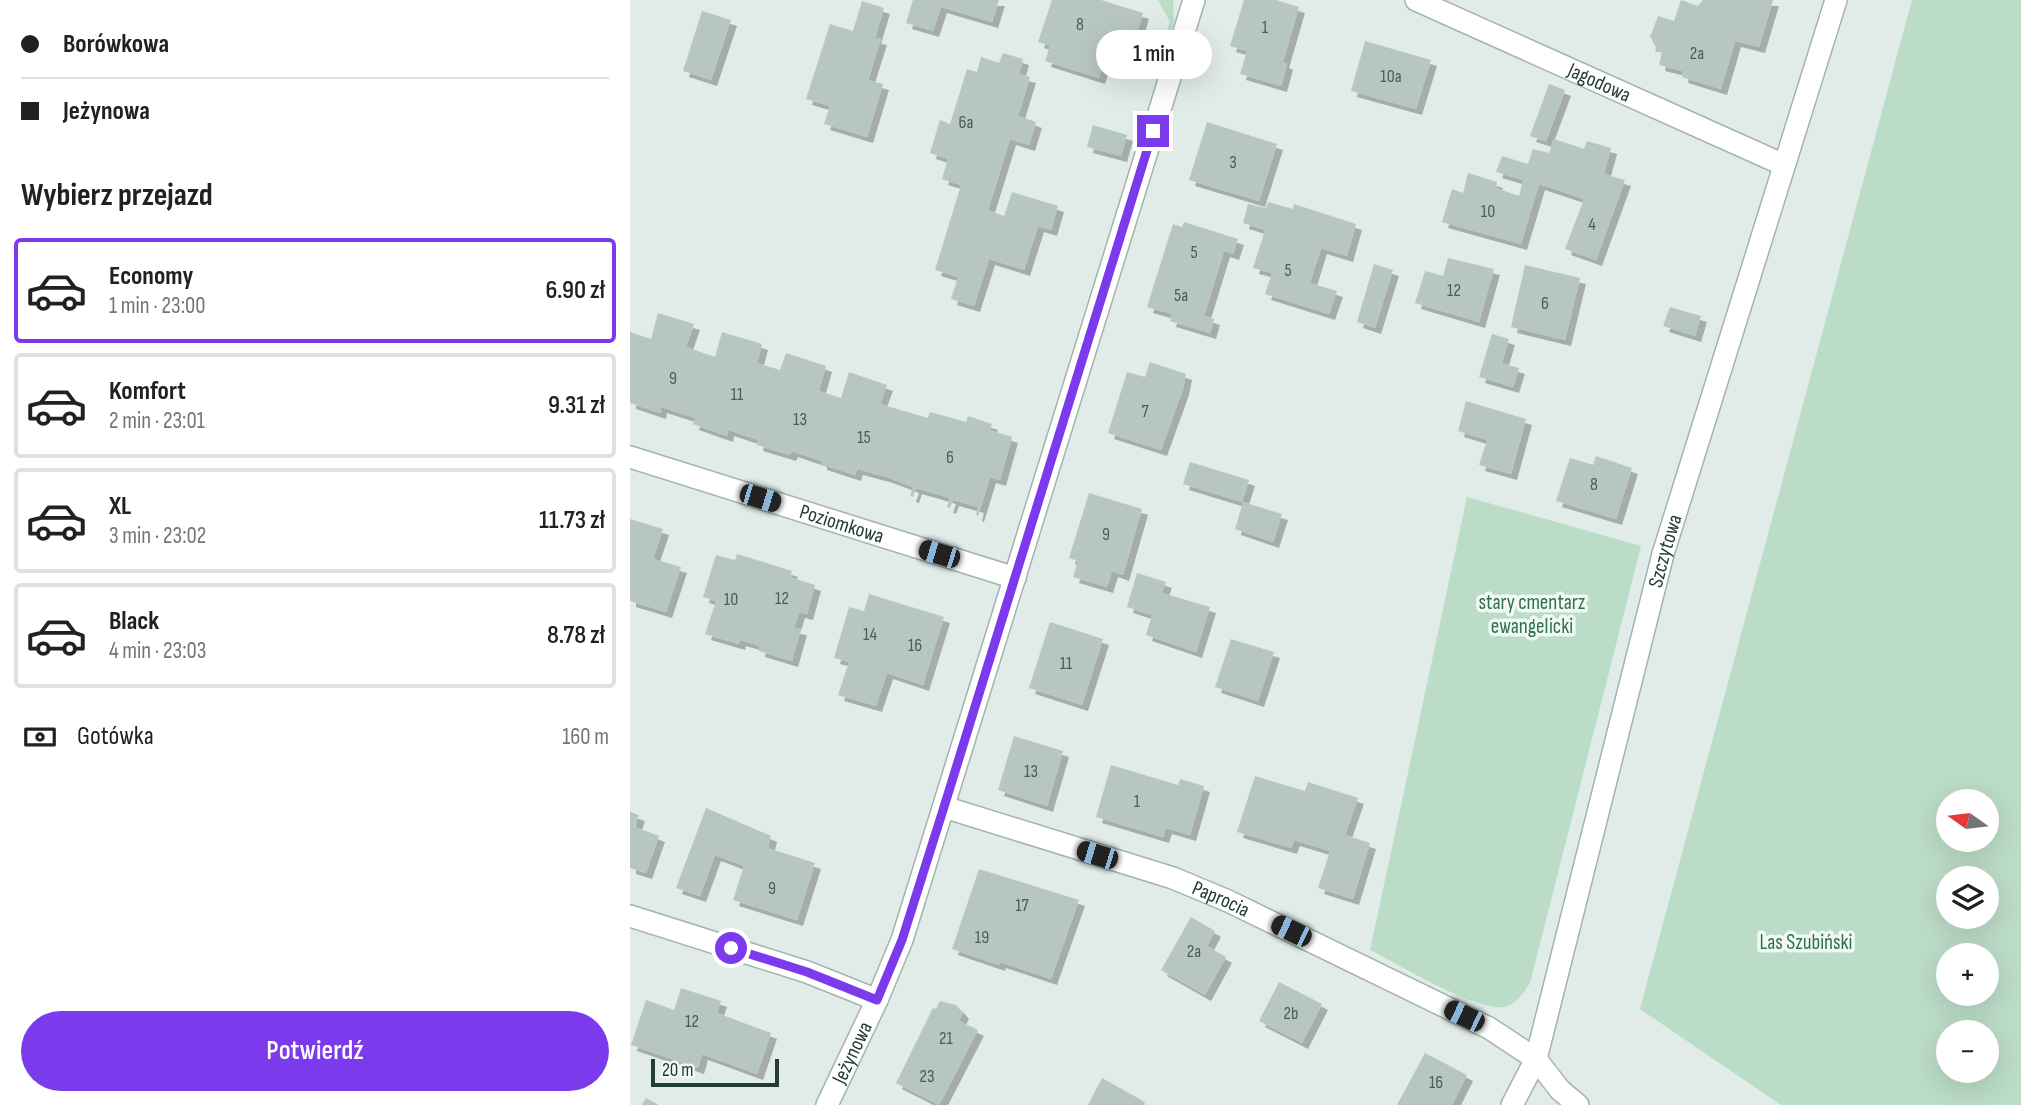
<!DOCTYPE html>
<html lang="pl">
<head>
<meta charset="utf-8">
<style>
	:root { --surface:#fff; --page:#f2f2f2; --text:#202124; --muted:#757577; --line:#e0e0e0; --accent:#7c3aed }
	body { margin:0; font-family:"Sofia Sans Condensed",sans-serif; background:var(--page); color:var(--text); height:100vh; display:flex; flex-direction:column; font-size:26px; white-space:nowrap }
	* { box-sizing:border-box; margin:0 }
	p { font-size:23px; color:var(--muted) }
	.icon { flex:none; width:38px; height:38px; fill:none; stroke:currentColor; stroke-width:2; stroke-linecap:round; stroke-linejoin:round }
	.map { position:relative; flex:1; overflow:hidden }
	.sheet { display:flex; flex-direction:column; background:var(--surface); width:630px }
	.sheet>* { flex:none }
	.top-card { display:grid; align-content:center; height:154px; padding:0 21px; background:var(--surface) }
	.needle { width:46px; rotate:284deg }
	.fabs { position:absolute; left:1306px; top:789px; display:grid; gap:14px }
	.fabs a { display:grid; place-items:center; width:63px; height:63px; border-radius:50%; background:var(--surface); box-shadow:0 7px 28px #0002; font-size:35px }
	.scale { position:absolute; left:21px; bottom:18px; width:128px; box-sizing:border-box; padding-left:7px; border:4px solid #223c36; border-top:0; font-size:19px; line-height:24px; white-space:nowrap; color:#223c36; -webkit-text-stroke:5px #f2f8f5; paint-order:stroke }
	.end { position:absolute; width:32px; height:32px; margin:-16px; border:9px solid #7c3aed; background:#fff; box-shadow:0 0 0 4px #fff }
	.from { border-radius:50% }
	.bubble { position:absolute; height:49px; border-radius:24px; background:var(--surface); box-shadow:0 7px 28px #0002; font-size:23px; font-weight:600; line-height:49px; text-align:center }
	.car { position:absolute; width:21px; height:42px; margin:-21px -10px; border-radius:9px; box-shadow:0 0 5px 2px #0007; background:linear-gradient(#222 24%,#8ab4d8 0 40%,#222 0 76%,#8ab4d8 0 86%,#222 0) }
	.top-card b { display:flex; align-items:center; gap:24px; height:66px; font-size:26px }
	.top-card b+b { border-top:2px solid var(--line) }
	.top-card i { width:18px; height:18px; background:var(--text) }
	ul { padding:0; list-style:none }
	li { display:flex; align-items:center; gap:21px; height:105px; margin:0 14px 10px; padding:0 7px; border:4px solid var(--line); border-radius:7px }
	li div { flex:1 }
	li b { display:block; font-size:26px }
	li em { font-style:normal; font-weight:600 }
	li.active { border-color:var(--accent) }
	li>.icon { width:63px; height:63px; stroke-width:1.5 }
	h2 { padding:0 21px; font-size:32px; line-height:84px }
	.pay { display:flex; align-items:center; gap:18px; height:77px; padding:0 21px; font-size:26px }
	.pay p { margin-inline-start:auto }
	.action { display:flex; gap:14px; margin-top:auto; padding:14px 21px }
	.action a { flex:1; height:80px; border-radius:42px; background:var(--accent); color:#fff; font-size:28px; font-weight:600; line-height:80px; text-align:center }
	main { display:flex; flex:1; min-height:0 }
	.map>svg:first-child { display:block }
	.green { fill:#bbdcc6; fill-rule:evenodd }
	.building { fill:#b7c6c1; filter:url(#shadow) }
	.lines { fill:none; stroke-linecap:round; stroke-linejoin:round }
	.street-casing { stroke:#a4b3af; stroke-width:24 }
	.street { stroke:#fff; stroke-width:21 }
	.route { stroke:#7c3aed; stroke-width:9 }
	.labels { text-anchor:middle; stroke-width:7; stroke-linejoin:round; paint-order:stroke }
	.number-label { font-size:18px; fill:#475e59 }
	.street-label { font-size:21px; fill:#223c36; stroke:#f2f8f5 }
	.park-label { font-size:21px; fill:#2d724c; stroke:#f2f8f5 }
</style>
</head>
<body>
<main>
<section class="sheet">
<div class="top-card">
<b><i class="from"></i>Borówkowa</b>
<b><i></i>Jeżynowa</b>
</div>
<h2>Wybierz przejazd</h2>
<ul>
<li class="active"><svg class="icon" aria-label="car" viewBox="0 0 24 24"><path d="M5 17H2v-5l4-1 3-4h7l3 4 3 1v5h-3M9 17h6M6 11h13"/><circle cx="7" cy="17" r="2"/><circle cx="17" cy="17" r="2"/></svg><div><b>Economy</b><p>1 min · 23:00</p></div><em>6.90 zł</em></li>
<li><svg class="icon" aria-label="car" viewBox="0 0 24 24"><path d="M5 17H2v-5l4-1 3-4h7l3 4 3 1v5h-3M9 17h6M6 11h13"/><circle cx="7" cy="17" r="2"/><circle cx="17" cy="17" r="2"/></svg><div><b>Komfort</b><p>2 min · 23:01</p></div><em>9.31 zł</em></li>
<li><svg class="icon" aria-label="car" viewBox="0 0 24 24"><path d="M5 17H2v-5l4-1 3-4h7l3 4 3 1v5h-3M9 17h6M6 11h13"/><circle cx="7" cy="17" r="2"/><circle cx="17" cy="17" r="2"/></svg><div><b>XL</b><p>3 min · 23:02</p></div><em>11.73 zł</em></li>
<li><svg class="icon" aria-label="car" viewBox="0 0 24 24"><path d="M5 17H2v-5l4-1 3-4h7l3 4 3 1v5h-3M9 17h6M6 11h13"/><circle cx="7" cy="17" r="2"/><circle cx="17" cy="17" r="2"/></svg><div><b>Black</b><p>4 min · 23:03</p></div><em>8.78 zł</em></li>
</ul>
<div class="pay"><svg class="icon" aria-label="cash" viewBox="0 0 24 24"><path d="M3 7h18v10H3z"/><circle cx="12" cy="12" r="2"/></svg>Gotówka<p>160 m</p></div>
<div class="action"><a>Potwierdź</a></div>
</section>
<div class="map">
<svg width="1391" height="1105" viewBox="0 0 1391 1105">
	<defs>
		<filter id="shadow"><feDropShadow dx="6" dy="6" stdDeviation="0" flood-color="#0004"/></filter>
	</defs>
	<rect width="100%" height="100%" fill="#e1ebe8"/>
	<!-- green -->
	<g class="green">
		<path d="M 528,0 L 543,0 L 544,21 L 538,40 L 533,42 L 540,22 Z"/>
		<path d="M 1282,0 L 1391,0 L 1391,1105 L 1151,1105 L 1010,1009 ZM 1318,802 L 1356,802 L 1356,840 L 1318,840 ZM 1356,878 L 1356,917 L 1318,917 L 1318,878 ZM 1318,956 L 1356,956 L 1356,994 L 1318,994 ZM 1318,1032 L 1356,1032 L 1356,1071 L 1318,1071 Z"/>
		<path d="M 837,497 L 1011,546 L 900,983 C 894,992 889,1001 878,1006 C 853,1016 766,963 740,950 Z"/>
	</g>
	<!-- building -->
	<g class="building">
		<path d="M 283,0 L 369,0 L 362,22 L 311,7 L 303,31 L 276,23 Z"/>
		<path d="M 422,0 L 471,0 L 513,13 L 502,49 L 480,42 L 469,78 L 415,61 L 420,46 L 408,42 Z"/>
		<path d="M 614,0 L 646,0 L 669,7 L 653,62 L 657,64 L 651,86 L 610,74 L 617,51 L 600,46 Z"/>
		<path d="M 1051,0 L 1068,6 L 1073,0 L 1143,0 L 1129,47 L 1105,41 L 1091,89 L 1052,77 L 1053,71 L 1029,65 L 1032,52 L 1025,52 L 1026,48 L 1019,34 L 1021,35 L 1028,16 L 1044,21 Z"/>
		<path d="M 232,1 L 254,8 L 245,38 L 251,39 L 238,80 L 253,84 L 237,137 L 194,124 L 200,106 L 176,99 L 200,24 L 223,31 Z"/>
		<path d="M 72,11 L 101,20 L 81,80 L 53,71 Z"/>
		<path d="M 735,41 L 801,60 L 786,109 L 721,91 Z"/>
		<path d="M 373,53 L 393,59 L 389,74 L 400,77 L 388,116 L 406,122 L 399,145 L 380,139 L 358,210 L 374,216 L 382,192 L 428,206 L 421,230 L 408,226 L 394,270 L 359,259 L 344,306 L 321,299 L 328,277 L 305,270 L 331,185 L 312,179 L 318,159 L 300,153 L 310,120 L 320,124 L 337,69 L 347,72 L 351,57 L 369,63 Z"/>
		<path d="M 919,84 L 935,90 L 916,141 L 900,136 Z"/>
		<path d="M 577,122 L 647,144 L 629,201 L 559,180 Z"/>
		<path d="M 463,125 L 497,135 L 491,156 L 457,147 Z"/>
		<path d="M 924,139 L 954,149 L 957,141 L 981,148 L 974,174 L 995,180 L 966,260 L 935,249 L 954,199 L 909,184 L 891,244 L 812,222 L 822,189 L 833,193 L 838,173 L 867,182 L 866,188 L 889,196 L 893,180 L 866,172 L 872,156 L 898,164 L 903,149 L 919,153 Z"/>
		<path d="M 638,202 L 663,209 L 664,204 L 726,224 L 717,256 L 691,248 L 680,283 L 707,291 L 699,314 L 635,294 L 642,273 L 623,268 L 635,230 L 613,223 L 618,204 L 636,208 Z"/>
		<path d="M 554,222 L 608,239 L 603,254 L 594,251 L 574,316 L 584,319 L 580,333 L 540,321 L 542,314 L 517,307 L 543,224 L 552,227 Z"/>
		<path d="M 818,258 L 864,269 L 849,322 L 785,303 L 795,271 L 813,276 Z"/>
		<path d="M 744,264 L 763,270 L 745,328 L 727,322 Z"/>
		<path d="M 895,265 L 950,278 L 935,340 L 881,327 Z"/>
		<path d="M 1040,307 L 1071,316 L 1065,336 L 1033,326 Z"/>
		<path d="M 28,313 L 64,324 L 56,347 L 85,357 L 92,332 L 132,344 L 127,363 L 150,370 L 156,353 L 196,366 L 189,391 L 211,398 L 219,372 L 257,385 L 250,404 L 298,418 L 300,412 L 336,422 L 338,416 L 362,424 L 360,430 L 382,437 L 370,480 L 360,477 L 348,516 L 346,515 L 348,507 L 323,500 L 320,508 L 317,507 L 320,498 L 286,488 L 283,497 L 280,496 L 283,487 L 257,477 L 227,469 L 225,475 L 191,464 L 191,461 L 162,451 L 160,455 L 127,445 L 128,440 L 98,430 L 97,436 L 63,424 L 65,418 L 31,407 L 30,413 L 0,403 L 0,332 L 21,339 Z"/>
		<path d="M 862,334 L 879,339 L 872,363 L 889,368 L 883,387 L 849,377 Z"/>
		<path d="M 520,362 L 556,374 L 553,389 L 531,450 L 478,433 L 497,372 L 515,377 Z"/>
		<path d="M 836,401 L 896,419 L 881,474 L 849,465 L 857,440 L 828,431 Z"/>
		<path d="M 966,456 L 1002,468 L 986,519 L 926,501 L 940,458 L 963,465 Z"/>
		<path d="M 560,462 L 619,480 L 612,502 L 553,484 Z"/>
		<path d="M 459,493 L 512,509 L 493,575 L 482,571 L 477,587 L 443,577 L 448,561 L 439,558 Z"/>
		<path d="M 613,502 L 652,514 L 643,542 L 605,529 Z"/>
		<path d="M 0,519 L 33,529 L 23,559 L 51,567 L 36,612 L 0,601 Z"/>
		<path d="M 107,554 L 162,571 L 160,577 L 185,585 L 177,614 L 169,612 L 164,628 L 171,629 L 162,661 L 129,651 L 130,646 L 110,640 L 109,644 L 75,634 L 86,601 L 73,597 L 86,555 L 105,560 Z"/>
		<path d="M 507,573 L 536,582 L 532,593 L 580,607 L 566,652 L 516,635 L 522,615 L 497,607 Z"/>
		<path d="M 239,594 L 314,617 L 293,685 L 257,673 L 246,706 L 208,695 L 219,662 L 204,658 L 219,607 L 234,611 Z"/>
		<path d="M 420,622 L 473,639 L 452,705 L 399,688 Z"/>
		<path d="M 601,639 L 644,652 L 628,701 L 585,687 Z"/>
		<path d="M 384,736 L 433,751 L 417,806 L 368,790 Z"/>
		<path d="M 481,765 L 548,785 L 550,779 L 574,786 L 560,835 L 536,828 L 533,837 L 466,817 Z"/>
		<path d="M 625,776 L 675,791 L 678,782 L 728,798 L 715,835 L 740,843 L 723,899 L 688,888 L 700,851 L 664,840 L 661,848 L 607,832 Z"/>
		<path d="M 76,808 L 141,836 L 138,848 L 185,863 L 167,920 L 103,900 L 114,866 L 85,855 L 70,896 L 46,888 Z"/>
		<path d="M 0,812 L 9,815 L 5,827 L 29,836 L 16,873 L 0,868 Z"/>
		<path d="M 349,869 L 449,900 L 421,979 L 370,962 L 369,965 L 322,949 Z"/>
		<path d="M 561,917 L 585,931 L 577,946 L 596,957 L 575,995 L 531,970 Z"/>
		<path d="M 649,982 L 692,1004 L 672,1043 L 629,1021 Z"/>
		<path d="M 51,988 L 91,1001 L 87,1013 L 141,1033 L 127,1074 L 72,1054 L 68,1068 L 1,1045 L 16,1000 L 44,1010 Z"/>
		<path d="M 310,1001 L 326,1005 L 333,1013 L 329,1021 L 348,1030 L 309,1105 L 266,1083 L 303,1008 L 306,1009 Z"/>
		<path d="M 795,1053 L 837,1075 L 822,1105 L 767,1105 Z"/>
		<path d="M 472,1078 L 515,1102 L 514,1105 L 458,1105 Z"/>
		<path d="M 16,1098 L 29,1105 L 12,1105 Z"/>
	</g>
	<g class="lines">
		<!-- street casing -->
		<g class="street-casing">
			<g id="street">
				<path id="s1" d="M 786,0 L 1154,165"/>
				<path id="s2" d="M 0,457 L 385,578"/>
				<path id="s3" d="M 314,807 L 543,878 L 598,901 L 859,1028 L 906,1059 L 930,1090 L 948,1105"/>
				<path d="M 0,916 L 177,972 L 247,1000"/>
				<path id="s4" d="M 197,1105 L 247,1000 L 272,940 L 564,0"/>
				<path id="s5" d="M 882,1105 L 906,1059 L 1033,554 L 1206,0"/>
			</g>
		</g>
		<!-- street -->
		<use href="#street" class="street"/>
	</g>
	<g class="lines">
		<!-- route -->
		<path class="route" d="M 101,948 L 177,972 L 247,1000 L 272,940 L 314,807 L 523,131"/>
	</g>
	<g class="labels">
		<!-- number labels -->
		<g class="number-label">
			<text x="450" y="30">8</text>
			<text x="635" y="33">1</text>
			<text x="1067" y="59">2a</text>
			<text x="761" y="82">10a</text>
			<text x="336" y="128">6a</text>
			<text x="603" y="168">3</text>
			<text x="858" y="217">10</text>
			<text x="962" y="230">4</text>
			<text x="564" y="258">5</text>
			<text x="658" y="276">5</text>
			<text x="824" y="296">12</text>
			<text x="551" y="301">5a</text>
			<text x="915" y="309">6</text>
			<text x="43" y="384">9</text>
			<text x="107" y="400">11</text>
			<text x="515" y="417">7</text>
			<text x="170" y="425">13</text>
			<text x="234" y="443">15</text>
			<text x="320" y="463">6</text>
			<text x="964" y="490">8</text>
			<text x="476" y="540">9</text>
			<text x="152" y="604">12</text>
			<text x="101" y="605">10</text>
			<text x="240" y="640">14</text>
			<text x="285" y="651">16</text>
			<text x="436" y="669">11</text>
			<text x="401" y="777">13</text>
			<text x="507" y="807">1</text>
			<text x="142" y="894">9</text>
			<text x="392" y="911">17</text>
			<text x="352" y="943">19</text>
			<text x="564" y="957">2a</text>
			<text x="661" y="1019">2b</text>
			<text x="62" y="1027">12</text>
			<text x="316" y="1044">21</text>
			<text x="297" y="1082">23</text>
			<text x="806" y="1088">16</text>
		</g>
		<!-- street labels -->
		<g class="street-label">
			<text dy="7" stroke="none"><textPath href="#s1" startOffset="201">Jagodowa</textPath></text>
			<text dy="7" stroke="none"><textPath href="#s2" startOffset="222">Poziomkowa</textPath></text>
			<text dy="7" stroke="none"><textPath href="#s5" startOffset="576">Szczytowa</textPath></text>
			<text dy="7" stroke="none"><textPath href="#s3" startOffset="292">Paprocia</textPath></text>
			<text dy="7" stroke="none"><textPath href="#s4" startOffset="58">Jeżynowa</textPath></text>
		</g>
		<!-- park labels -->
		<g class="park-label">
			<text x="902" y="609">stary cmentarz<tspan x="902" dy="24">ewangelicki</tspan></text>
			<text x="1176" y="949">Las Szubiński</text>
		</g>
	</g>
</svg>
<div class="fabs">
<a><svg class="needle" viewBox="-14 -14 28 28"><path d="M0-13l5 13h-10z" fill="#e53935"/><path d="M0 13l5-13h-10z" fill="#757577"/></svg></a>
<a><svg class="icon" aria-label="layers" viewBox="0 0 24 24"><path d="M12 4l9 5-9 5-9-5zM3 14l9 5 9-5"/></svg></a>
<a>+</a>
<a>−</a>
</div>
<div class="scale">20 m</div>
<i class="end from" style="left:101px;top:948px"></i>
<i class="end" style="left:523px;top:131px"></i>
<div class="bubble" style="left:466px;top:30px;width:116px">1 min</div>
<i class="car" style="left:130px;top:498px;rotate:107deg"></i>
<i class="car" style="left:309px;top:554px;rotate:287deg"></i>
<i class="car" style="left:467px;top:855px;rotate:287deg"></i>
<i class="car" style="left:661px;top:931px;rotate:296deg"></i>
<i class="car" style="left:834px;top:1016px;rotate:296deg"></i>
</div>
</main>
</body>
</html>
